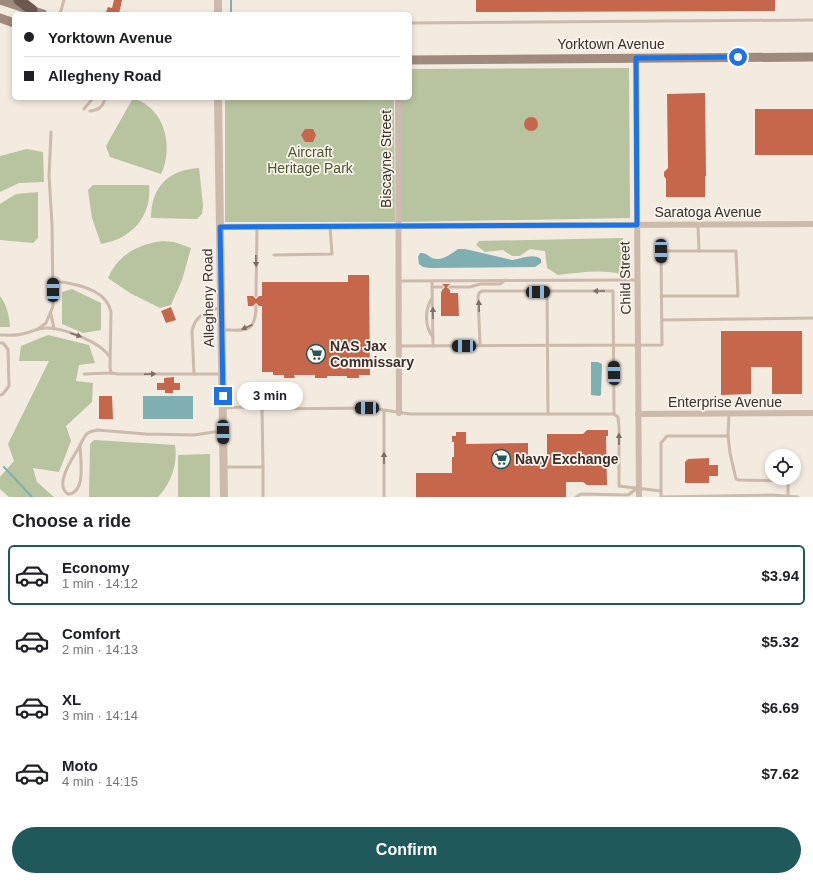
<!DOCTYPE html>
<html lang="en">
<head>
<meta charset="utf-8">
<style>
	:root { --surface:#fff; --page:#f2f2f2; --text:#202124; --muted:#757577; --line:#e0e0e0; --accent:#20595c }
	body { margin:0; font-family:Arial,sans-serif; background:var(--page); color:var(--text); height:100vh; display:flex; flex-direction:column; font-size:15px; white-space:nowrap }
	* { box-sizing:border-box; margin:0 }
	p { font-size:13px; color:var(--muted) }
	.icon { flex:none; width:22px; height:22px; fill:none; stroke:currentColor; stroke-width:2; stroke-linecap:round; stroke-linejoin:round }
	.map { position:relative; height:497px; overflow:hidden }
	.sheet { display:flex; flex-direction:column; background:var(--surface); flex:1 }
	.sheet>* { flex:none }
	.guide { position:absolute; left:12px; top:12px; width:400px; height:88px; border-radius:6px; box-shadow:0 2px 6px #0003; display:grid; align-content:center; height:88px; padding:0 12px; background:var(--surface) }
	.fabs { position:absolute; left:765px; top:449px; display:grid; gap:8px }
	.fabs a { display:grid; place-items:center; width:36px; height:36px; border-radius:50%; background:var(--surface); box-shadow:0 2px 6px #0003; font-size:20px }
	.end { position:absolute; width:18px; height:18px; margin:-9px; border:5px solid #1a73e8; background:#fff; box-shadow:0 0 0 2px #fff }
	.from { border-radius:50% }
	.bubble { position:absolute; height:28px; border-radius:14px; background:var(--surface); box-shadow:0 2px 6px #0003; font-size:13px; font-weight:800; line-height:28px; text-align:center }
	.car { position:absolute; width:12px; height:24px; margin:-12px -6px; border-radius:5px; box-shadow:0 0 3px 1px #0007; background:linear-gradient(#222 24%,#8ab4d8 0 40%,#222 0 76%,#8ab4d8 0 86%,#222 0) }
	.guide b { display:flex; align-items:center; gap:14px; height:38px; font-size:15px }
	.guide b+b { border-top:1px solid var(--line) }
	.guide i { width:10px; height:10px; background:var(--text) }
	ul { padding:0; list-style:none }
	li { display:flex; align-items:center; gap:12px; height:60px; margin:0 8px 6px; padding:0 4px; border:2px solid transparent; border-radius:6px }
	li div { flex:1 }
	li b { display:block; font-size:15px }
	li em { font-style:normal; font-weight:800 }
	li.selected { border-color:var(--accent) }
	li>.icon { width:36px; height:36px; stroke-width:1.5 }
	h2 { padding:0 12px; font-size:18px; line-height:48px }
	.action { display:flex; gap:8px; margin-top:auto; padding:8px 12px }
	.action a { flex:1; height:46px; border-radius:24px; background:var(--accent); color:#fff; font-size:16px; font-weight:800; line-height:46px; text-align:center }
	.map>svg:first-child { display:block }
	.green { fill:#b8c3a0 }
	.water { fill:#7fafb1 }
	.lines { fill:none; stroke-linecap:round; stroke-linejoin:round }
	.stream { stroke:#7fafb1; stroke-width:2 }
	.building { fill:#c6674c }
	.service { stroke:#ccbaac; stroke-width:3 }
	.minor { stroke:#ccbaac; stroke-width:6 }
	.tertiary { stroke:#ccbaac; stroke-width:8 }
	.secondary { stroke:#a0897d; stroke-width:9 }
	.trunk { stroke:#6c584f; stroke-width:11 }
	.oneway { fill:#7c6e65 }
	.route { stroke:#1a73e8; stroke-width:5 }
	.labels { text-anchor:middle; stroke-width:3.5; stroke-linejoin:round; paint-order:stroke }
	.street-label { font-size:14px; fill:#3a2f2b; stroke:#faf4ed }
	.park-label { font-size:14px; fill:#4a582e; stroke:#faf4ed }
	.poi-label { font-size:14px; font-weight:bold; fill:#3a2f2b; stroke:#faf4ed; text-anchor:start }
</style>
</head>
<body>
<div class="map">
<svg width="813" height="497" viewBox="0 0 813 497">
	<rect width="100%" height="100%" fill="#f3eae0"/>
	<!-- green -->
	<g class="green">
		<path d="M 629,68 L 630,218 L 401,222 L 399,98 L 410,98 L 410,69 Z"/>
		<path d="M 133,98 C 165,108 174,147 161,174 L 110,157 L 106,146 Z"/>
		<path d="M 225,98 L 394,98 L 395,222 L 225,222 Z"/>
		<path d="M 27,149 L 43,152 L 44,182 L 19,183 L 0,192 L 0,156 Z"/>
		<path d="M 199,168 L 203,205 L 202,214 L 197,219 L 151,218 C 151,186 169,170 199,168 Z"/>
		<path d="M 93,185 L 149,185 C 152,217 131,239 101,244 L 92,218 L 88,190 Z"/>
		<path d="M 38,192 L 38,238 L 33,243 L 0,240 L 0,204 L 16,194 Z"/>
		<path d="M 623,238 L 623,271 L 620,274 C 600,269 578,273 558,275 L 547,268 L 545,251 L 530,249 L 520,256 L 512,256 L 503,250 L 485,252 L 476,245 L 479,241 Z"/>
		<path d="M 163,241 L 174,242 L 191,248 L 182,280 L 171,305 L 160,308 L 130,293 L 108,278 C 118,255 138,244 163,241 Z"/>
		<path d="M 72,289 L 101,303 L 101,330 L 83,333 L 62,324 L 62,292 Z"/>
		<path d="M 0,296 C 7,305 9,316 10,327 L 0,327 Z"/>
		<path d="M 48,335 L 89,345 L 95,363 L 79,365 L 76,381 L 93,383 L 92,402 L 66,426 L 71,441 L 59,472 L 33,468 L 37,482 L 54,497 L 9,497 L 0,489 L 0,477 L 14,461 L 8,444 L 49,361 L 19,361 L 21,346 Z"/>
		<path d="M 94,440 L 175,445 C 178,464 171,483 158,497 L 89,497 L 90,444 Z"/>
		<path d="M 210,454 L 210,497 L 178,497 L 178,455 Z"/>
	</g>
	<!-- water -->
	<g class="water">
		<path d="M 458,249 L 465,249 L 512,260 C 522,259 532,253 541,259 L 541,263 L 535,267 L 430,268 L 423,267 L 419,264 L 418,257 L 420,253 C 426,253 427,255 432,258 C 441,262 451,254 458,249 Z"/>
		<path d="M 591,362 L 598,362 L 602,364 L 601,394 L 600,396 L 591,395 Z"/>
		<rect x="143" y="396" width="50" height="23"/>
	</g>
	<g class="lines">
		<!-- stream -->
		<g class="stream">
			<path d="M 231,0 L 231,14"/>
			<path d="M 4,467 L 32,497"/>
		</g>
	</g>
	<!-- building -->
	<g class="building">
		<path d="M 114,0 L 122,0 L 119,14 L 106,12 L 108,7 L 112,8 Z"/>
		<path d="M 476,0 L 775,0 L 775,11 L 476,12 Z"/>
		<path d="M 705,93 L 706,176 L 705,176 L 705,197 L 666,197 L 666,179 L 664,176 L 664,172 L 668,168 L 667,94 Z"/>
		<rect x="755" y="109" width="58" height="46"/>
		<circle cx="531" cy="124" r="7"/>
		<path d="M 305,129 L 313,129 L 316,135 L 313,142 L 305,142 L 301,135 Z"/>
		<path d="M 348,275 L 369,275 L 370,375 L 359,375 L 359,378 L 347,378 L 347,376 L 327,376 L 327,378 L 315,378 L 315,375 L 294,375 L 295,378 L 284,378 L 284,375 L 273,375 L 273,372 L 262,372 L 262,306 L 259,306 L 256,303 L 253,306 L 248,306 L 247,296 L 253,296 L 256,299 L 259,296 L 262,296 L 262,282 L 348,282 Z"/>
		<path d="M 442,284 L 450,284 L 447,287 L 450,290 L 450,293 L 458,293 L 459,316 L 441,316 L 441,293 L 442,290 L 445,287 Z"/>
		<path d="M 171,307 L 176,320 L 166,323 L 161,311 Z"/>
		<path d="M 721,331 L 802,331 L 802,394 L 772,394 L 772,367 L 751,367 L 751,394 L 721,395 Z"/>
		<path d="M 174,377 L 174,383 L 180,383 L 180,390 L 173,390 L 173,393 L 165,393 L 165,390 L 157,390 L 157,383 L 164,383 L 164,378 Z"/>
		<path d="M 99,396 L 112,396 L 113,419 L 99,419 Z"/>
		<path d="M 587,430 L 608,430 L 608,436 L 606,436 L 607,485 L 587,485 L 583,482 L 566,482 L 566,497 L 416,497 L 416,473 L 452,473 L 452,457 L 454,457 L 454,442 L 452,442 L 452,436 L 456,436 L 456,432 L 466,432 L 466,444 L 528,443 L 528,457 L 547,457 L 547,434 L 583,434 Z"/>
		<path d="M 709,458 L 709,465 L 718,465 L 718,476 L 709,476 L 709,483 L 685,483 L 685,462 L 688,459 Z"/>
	</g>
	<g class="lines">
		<!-- service -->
		<g class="service">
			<path d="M 60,14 L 64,0"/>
			<path d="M 410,23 L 813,20"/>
			<path d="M 84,109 L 93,98"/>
			<path d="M 90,111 C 99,110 103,107 105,98"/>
			<path d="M 698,225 L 699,251"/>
			<path d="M 274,255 L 332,254 L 330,226"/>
			<path d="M 53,281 C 73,283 107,289 111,312 L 110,367 L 111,373"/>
			<path d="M 399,281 L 638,280"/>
			<path d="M 432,281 L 433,346"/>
			<path d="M 432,287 L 442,287"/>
			<path d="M 450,287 L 470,287 L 480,284 L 500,284 L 505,280"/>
			<path d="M 547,292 L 548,414"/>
			<path d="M 256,296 L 257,227"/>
			<path d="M 432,298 C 425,309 424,326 433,337"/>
			<path d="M 51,314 L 54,329"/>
			<path d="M 662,320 L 813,318"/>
			<path d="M 38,329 L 46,323 L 53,306 L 52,224 L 49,176 L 51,132"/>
			<path d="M 222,330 C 245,330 256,334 256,306"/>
			<path d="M 0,335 C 7,335 15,336 22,334 C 30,333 37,328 46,328 C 62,327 100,342 109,356"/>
			<path d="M 0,343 L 3,343 L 8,349 L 9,386 L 3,394 L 0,395"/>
			<path d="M 480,345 L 478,297 L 479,293 L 482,291 L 613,291 L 614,414 L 618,417 L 619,427 L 619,486 L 661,491"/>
			<path d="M 399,346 L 662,345 L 661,251 L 736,251 L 738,296 L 661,296"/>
			<path d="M 84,374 L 111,373 L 118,374 L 221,374"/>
			<path d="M 194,374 L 192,331 C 195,316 206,311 219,308"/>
			<path d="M 223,408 L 244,407 L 262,409 L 371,408 L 410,414 L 614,414"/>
			<path d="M 384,411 L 384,497"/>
			<path d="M 728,436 L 730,453 L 736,479 L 739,480 L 785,481 L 788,484 L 788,496"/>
			<path d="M 80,444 C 80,458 87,493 68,494 C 54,485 72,459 78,449 C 81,444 83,437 88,433 C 91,431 94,431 97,430 L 146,434 L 194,435 L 214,432 L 222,432"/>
			<path d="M 224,467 L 263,467 L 262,409"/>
			<path d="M 263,467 L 263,497"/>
			<path d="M 576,497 L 581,494 L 628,495 L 639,487"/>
			<path d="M 661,497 L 661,443 L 667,436 L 728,436 L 729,414"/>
			<path d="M 661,497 L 772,495 L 798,497"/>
		</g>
		<!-- minor -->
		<g class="minor">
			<path d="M 636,58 L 639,497"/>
			<path d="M 398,98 L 399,413"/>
			<path d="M 220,227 L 813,224"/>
			<path d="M 638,414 L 813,413"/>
		</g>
		<!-- tertiary -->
		<g class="tertiary">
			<path d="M 218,0 L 218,14"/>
			<path d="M 218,98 L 224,497"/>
		</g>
		<!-- secondary -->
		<g class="secondary">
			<path d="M 0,0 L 43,14"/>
			<path d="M 0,18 L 14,23"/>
			<path d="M 410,60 L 813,57"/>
		</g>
		<!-- trunk -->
		<path class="trunk" d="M 19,0 L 32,10"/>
	</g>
	<!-- one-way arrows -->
	<defs><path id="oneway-solid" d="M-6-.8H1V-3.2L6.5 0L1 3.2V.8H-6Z"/></defs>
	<g class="oneway">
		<use href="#oneway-solid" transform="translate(256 261) rotate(88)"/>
		<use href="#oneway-solid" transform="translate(599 291) rotate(180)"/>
		<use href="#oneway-solid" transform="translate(479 306) rotate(-92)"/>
		<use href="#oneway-solid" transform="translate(433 313) rotate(-91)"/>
		<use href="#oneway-solid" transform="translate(247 327) rotate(157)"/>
		<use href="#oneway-solid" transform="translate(76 335) rotate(19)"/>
		<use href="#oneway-solid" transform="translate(150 374) rotate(-2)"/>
		<use href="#oneway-solid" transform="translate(619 439) rotate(-90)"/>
		<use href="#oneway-solid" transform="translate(384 458) rotate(-90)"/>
	</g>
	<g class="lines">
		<!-- route -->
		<path class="route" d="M 223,396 L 220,227 L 637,225 L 636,58 L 738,57"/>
	</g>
	<!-- icons -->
	<defs>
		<g id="supermarket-ring" transform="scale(1)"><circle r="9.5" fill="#faf4ed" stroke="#20595c" stroke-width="1.5"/><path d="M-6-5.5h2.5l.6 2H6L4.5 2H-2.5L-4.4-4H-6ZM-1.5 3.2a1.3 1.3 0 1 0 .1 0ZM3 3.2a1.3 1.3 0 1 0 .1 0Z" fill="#20595c"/></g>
	</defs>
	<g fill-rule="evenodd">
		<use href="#supermarket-ring" x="316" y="354"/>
		<use href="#supermarket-ring" x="501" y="459"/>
	</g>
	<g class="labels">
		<!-- street labels -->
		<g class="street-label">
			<text x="611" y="49">Yorktown Avenue</text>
			<text transform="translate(386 159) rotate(-90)" y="5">Biscayne Street</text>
			<text x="708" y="217">Saratoga Avenue</text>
			<text transform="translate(625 278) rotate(-91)" y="5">Child Street</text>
			<text transform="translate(208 298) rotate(-91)" y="5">Allegheny Road</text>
			<text x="725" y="407">Enterprise Avenue</text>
		</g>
		<!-- park labels -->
		<g class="park-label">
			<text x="310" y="157">Aircraft<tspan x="310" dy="16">Heritage Park</tspan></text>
		</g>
		<!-- poi labels -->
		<g class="poi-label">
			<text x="330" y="351">NAS Jax<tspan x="330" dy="16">Commissary</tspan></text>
			<text x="515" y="464">Navy Exchange</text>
		</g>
	</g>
</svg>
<div class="fabs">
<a><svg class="icon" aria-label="locate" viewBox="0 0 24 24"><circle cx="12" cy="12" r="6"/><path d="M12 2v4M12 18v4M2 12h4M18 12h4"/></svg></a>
</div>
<i class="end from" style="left:738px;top:57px"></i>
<i class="end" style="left:223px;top:396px"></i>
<div class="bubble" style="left:237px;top:382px;width:66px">3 min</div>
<i class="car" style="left:661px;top:251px;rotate:179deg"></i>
<i class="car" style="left:53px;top:290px;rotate:0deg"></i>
<i class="car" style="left:538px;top:292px;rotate:89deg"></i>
<i class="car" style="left:464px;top:346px;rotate:269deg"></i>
<i class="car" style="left:614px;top:373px;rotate:359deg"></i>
<i class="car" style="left:367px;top:408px;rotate:269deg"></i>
<i class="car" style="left:223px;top:432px;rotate:179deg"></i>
<div class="guide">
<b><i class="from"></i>Yorktown Avenue</b>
<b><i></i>Allegheny Road</b>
</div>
</div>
<section class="sheet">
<h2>Choose a ride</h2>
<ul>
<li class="selected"><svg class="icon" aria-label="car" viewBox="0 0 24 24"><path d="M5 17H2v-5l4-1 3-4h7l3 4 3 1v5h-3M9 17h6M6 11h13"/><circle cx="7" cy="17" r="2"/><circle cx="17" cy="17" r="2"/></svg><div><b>Economy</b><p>1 min · 14:12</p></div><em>$3.94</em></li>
<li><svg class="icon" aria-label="car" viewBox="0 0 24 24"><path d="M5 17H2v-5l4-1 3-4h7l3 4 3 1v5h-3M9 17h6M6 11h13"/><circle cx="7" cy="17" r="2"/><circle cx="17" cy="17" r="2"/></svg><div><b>Comfort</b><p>2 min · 14:13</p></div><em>$5.32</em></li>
<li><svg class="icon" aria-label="car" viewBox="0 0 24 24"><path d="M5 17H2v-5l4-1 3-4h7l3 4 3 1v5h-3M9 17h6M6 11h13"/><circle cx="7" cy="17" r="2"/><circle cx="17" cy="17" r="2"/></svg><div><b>XL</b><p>3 min · 14:14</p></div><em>$6.69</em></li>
<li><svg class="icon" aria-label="car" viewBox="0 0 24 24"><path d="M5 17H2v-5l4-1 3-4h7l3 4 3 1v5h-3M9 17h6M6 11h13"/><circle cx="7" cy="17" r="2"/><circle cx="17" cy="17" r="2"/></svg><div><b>Moto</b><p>4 min · 14:15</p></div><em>$7.62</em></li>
</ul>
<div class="action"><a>Confirm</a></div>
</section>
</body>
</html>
